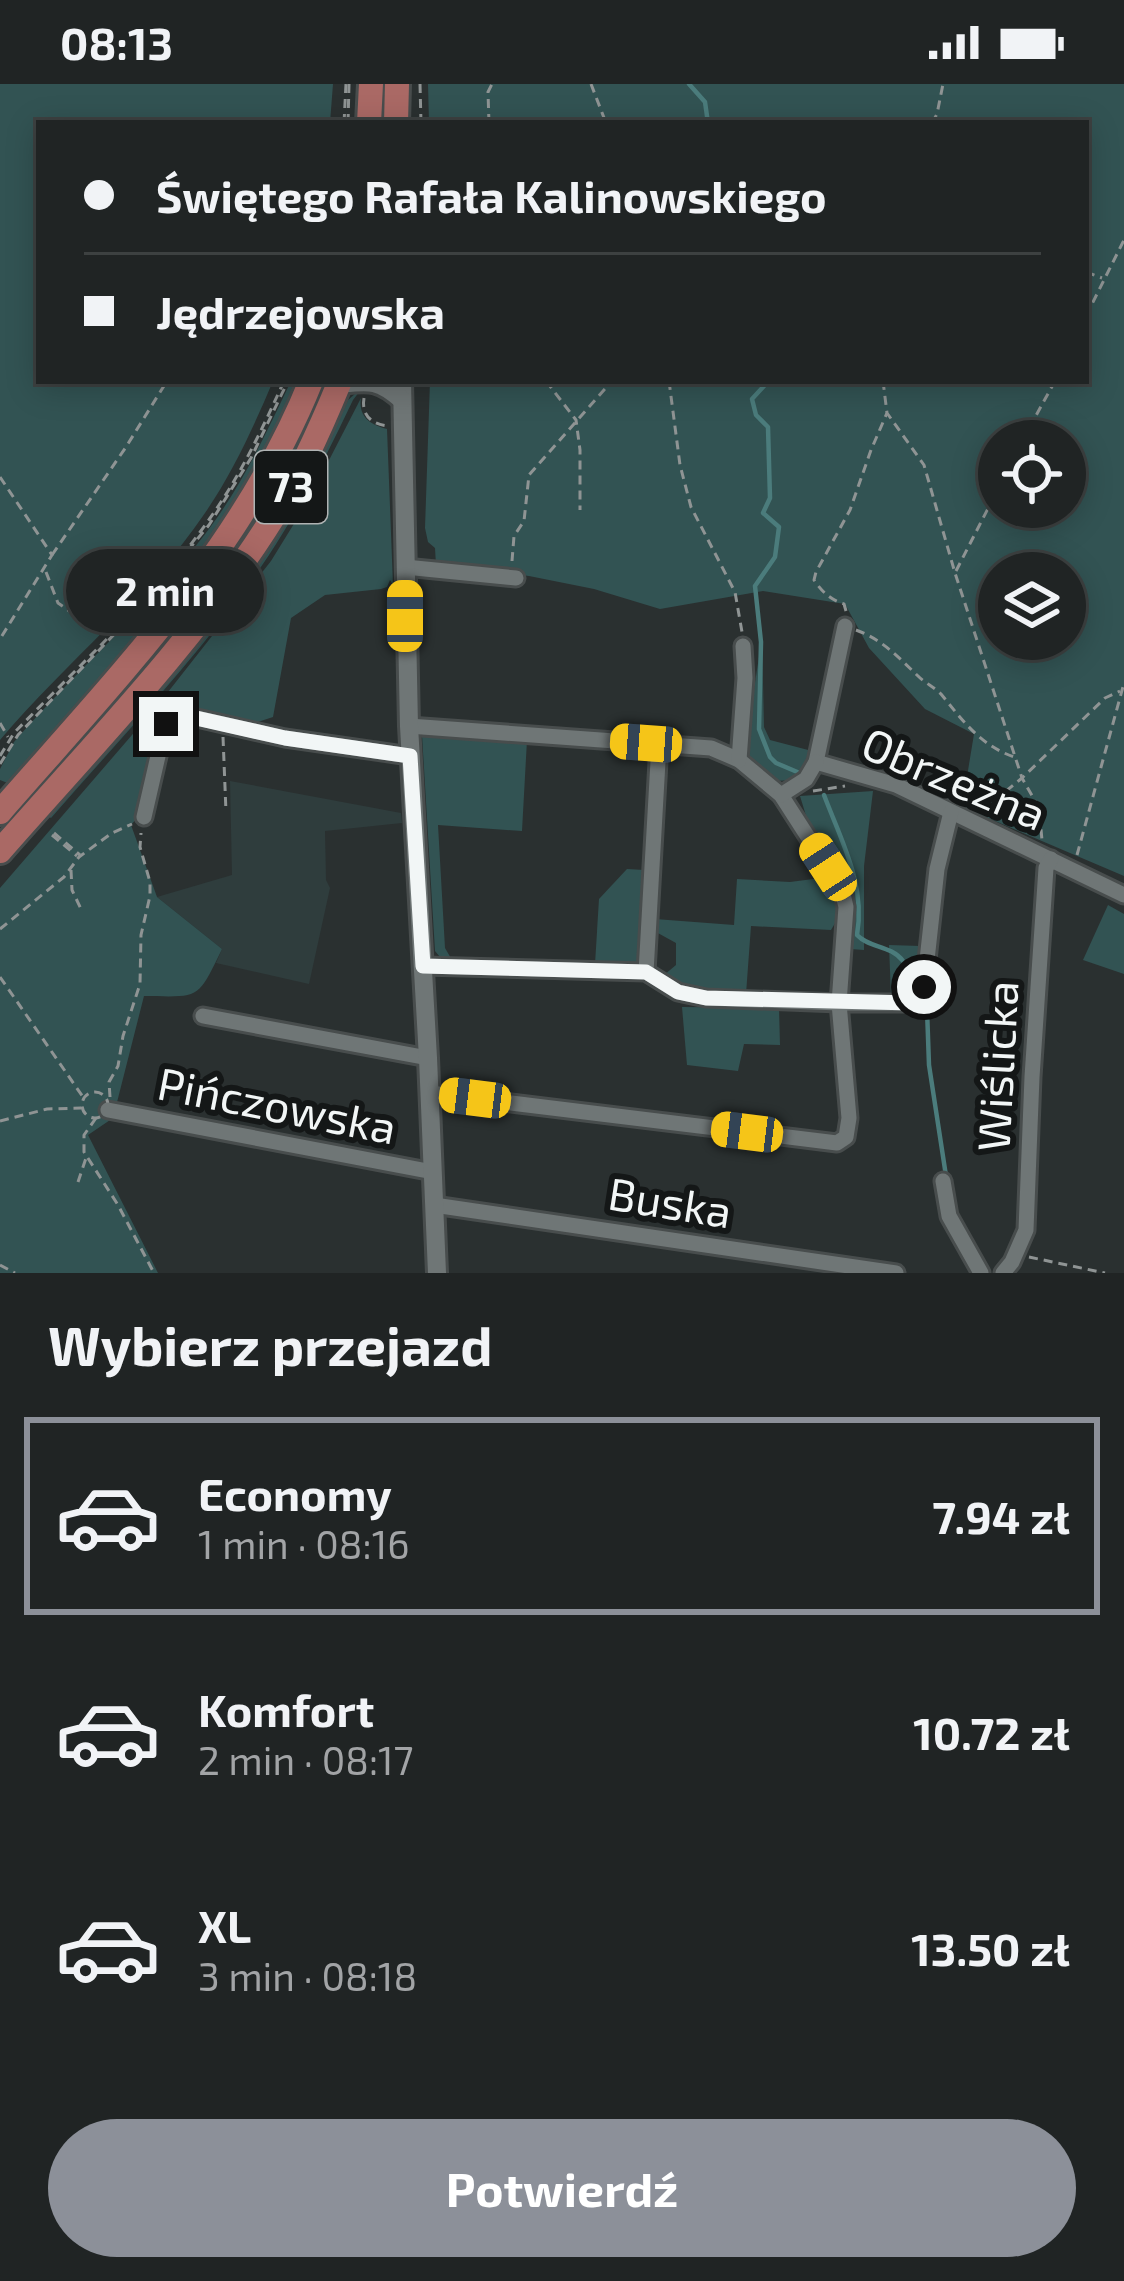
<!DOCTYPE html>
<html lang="pl">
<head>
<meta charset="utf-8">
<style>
	:root { --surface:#202424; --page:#282c2c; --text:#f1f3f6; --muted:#a2a4a6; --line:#3d4141; --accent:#8c9099 }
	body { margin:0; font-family:"Exo 2",sans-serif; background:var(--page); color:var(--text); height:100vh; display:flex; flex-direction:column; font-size:45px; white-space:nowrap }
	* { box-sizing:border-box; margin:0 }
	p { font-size:39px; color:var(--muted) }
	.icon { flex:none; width:66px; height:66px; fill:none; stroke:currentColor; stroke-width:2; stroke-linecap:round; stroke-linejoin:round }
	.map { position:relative; height:1189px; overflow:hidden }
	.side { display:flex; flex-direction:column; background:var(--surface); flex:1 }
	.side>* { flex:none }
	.top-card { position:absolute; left:36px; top:36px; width:1053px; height:264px; border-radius:0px; box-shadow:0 6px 30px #0003,0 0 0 3px var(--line); display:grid; align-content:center; height:264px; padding:0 48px; background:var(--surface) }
	.controls { position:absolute; left:978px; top:336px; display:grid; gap:24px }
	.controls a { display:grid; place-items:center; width:108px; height:108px; border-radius:50%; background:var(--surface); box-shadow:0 6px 30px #0003,0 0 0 3px var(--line); font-size:60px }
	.end { position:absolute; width:54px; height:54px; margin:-27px; border:15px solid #f2f6f6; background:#111; box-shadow:0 0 0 6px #111 }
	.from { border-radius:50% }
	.bubble { position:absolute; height:84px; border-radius:42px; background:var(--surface); box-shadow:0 6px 30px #0003,0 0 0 3px var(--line); font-size:39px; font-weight:700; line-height:84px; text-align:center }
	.car { position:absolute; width:36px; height:72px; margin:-36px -18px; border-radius:15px; box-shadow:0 0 9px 3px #0007; background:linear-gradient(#f5c518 24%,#345 0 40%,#f5c518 0 76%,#345 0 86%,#f5c518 0) }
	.top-card b { display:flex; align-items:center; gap:42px; height:114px; font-size:45px }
	.top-card b+b { border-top:3px solid var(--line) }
	.top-card i { width:30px; height:30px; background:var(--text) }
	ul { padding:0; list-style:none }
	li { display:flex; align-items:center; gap:36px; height:198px; margin:0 24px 18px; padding:0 24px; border:6px solid transparent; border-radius:0px }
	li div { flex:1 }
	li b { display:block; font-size:45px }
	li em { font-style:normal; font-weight:700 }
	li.selected { border-color:var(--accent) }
	li>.icon { width:108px; height:108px; stroke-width:1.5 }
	h2 { padding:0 48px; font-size:54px; line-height:144px }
	.button { display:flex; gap:24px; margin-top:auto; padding:24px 48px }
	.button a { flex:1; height:138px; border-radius:72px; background:var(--accent); color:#fff; font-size:48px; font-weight:700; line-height:138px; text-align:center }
	.status { display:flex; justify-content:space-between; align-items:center; height:84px; padding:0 60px; background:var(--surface); direction:ltr }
	.status svg { height:33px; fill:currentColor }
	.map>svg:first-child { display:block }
	.built { fill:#2f3d3d }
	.green { fill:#325353; fill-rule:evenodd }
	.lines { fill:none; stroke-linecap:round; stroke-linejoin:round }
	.stream { stroke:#4b7c7c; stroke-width:4.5 }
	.minor-casing { stroke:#484d4d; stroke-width:21 }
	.tertiary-casing { stroke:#484d4d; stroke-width:24 }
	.primary-casing { stroke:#484d4d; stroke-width:30 }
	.path { stroke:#8f9494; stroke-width:3; stroke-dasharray:9 6; stroke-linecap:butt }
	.minor { stroke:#6f7676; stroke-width:15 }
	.tertiary { stroke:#6f7676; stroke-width:18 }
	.primary { stroke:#aa6965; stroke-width:24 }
	.route { stroke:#f2f6f6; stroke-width:15 }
	.labels { text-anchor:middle; stroke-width:12; stroke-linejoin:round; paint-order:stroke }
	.shield { fill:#141717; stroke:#afb3b3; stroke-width:3 }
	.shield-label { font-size:42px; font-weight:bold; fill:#f2f6f6 }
	.street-label { font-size:45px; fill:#f2f6f6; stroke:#141717 }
</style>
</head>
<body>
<div class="status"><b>08:13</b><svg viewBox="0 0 49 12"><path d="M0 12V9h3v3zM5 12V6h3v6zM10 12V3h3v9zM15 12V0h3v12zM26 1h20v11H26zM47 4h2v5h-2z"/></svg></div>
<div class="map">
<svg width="1124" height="1189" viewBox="0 0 1124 1189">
	<rect width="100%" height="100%" fill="#2a3030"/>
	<!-- built -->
	<path class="built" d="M 230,697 L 401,729 L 402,739 L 325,747 L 326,796 L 330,804 L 309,900 L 216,879 L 222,865 L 157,813 L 232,791 Z"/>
	<!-- green -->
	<g class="green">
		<path d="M 0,0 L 333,0 L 330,39 L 39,39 L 39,297 L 273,297 C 254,342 233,388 205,429 C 148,513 66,578 0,656 Z"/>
		<path d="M 428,0 L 1124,0 L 1124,792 L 962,723 L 974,650 L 925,625 L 869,564 L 845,520 L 763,507 L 660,525 L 594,505 L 529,492 L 436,481 L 435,464 L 428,458 L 425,444 L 430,297 L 1086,297 L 1086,39 L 429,39 ZM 999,357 L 1065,357 L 1065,423 L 999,423 ZM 999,489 L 1065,489 L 1065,555 L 999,555 Z"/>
		<path d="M 291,297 L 300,297 C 278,342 258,386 231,428 C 168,527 82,611 10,700 L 0,696 L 0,685 L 14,658 C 73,590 142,530 198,459 C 238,410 264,354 291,297 Z"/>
		<path d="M 320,297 L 332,297 L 286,395 L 218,500 L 32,718 L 24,712 L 147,572 Z"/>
		<path d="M 363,303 L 353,316 C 328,369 301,422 269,471 C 206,565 125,649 51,734 L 49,733 L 65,714 L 79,689 L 253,488 L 283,445 L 314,390 L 348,316 Z"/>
		<path d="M 361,314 C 358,333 371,341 387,345 L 393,501 L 390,496 L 387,503 L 381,505 L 325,511 L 291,534 L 273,633 L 252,640 L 165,633 L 142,728 L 131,741 L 157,813 L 222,865 C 197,916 201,913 144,912 L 113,1034 L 88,1051 L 158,1189 L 0,1189 L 0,804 L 157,622 L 271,477 L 308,417 Z"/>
		<path d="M 762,553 L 764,643 L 770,656 L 812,667 L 806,688 L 794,696 L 775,697 L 744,671 Z"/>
		<path d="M 429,648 L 527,656 L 522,747 L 438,741 L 445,864 L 452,876 L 440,873 L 435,867 L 422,651 Z"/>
		<path d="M 873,707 L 864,782 L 864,866 L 850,865 L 846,813 L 807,735 L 800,712 Z"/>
		<path d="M 627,785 L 644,786 L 638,881 L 595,880 L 599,815 Z"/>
		<path d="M 821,794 L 831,795 L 841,829 L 831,846 L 751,842 L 746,910 L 683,905 L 664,891 L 676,881 L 676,859 L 656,848 L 655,835 L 734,841 L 737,795 L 790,798 Z"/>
		<path d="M 1108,821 L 1124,830 L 1124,890 L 1083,876 Z"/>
		<path d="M 889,861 L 921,862 L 921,898 L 911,913 L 891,912 Z"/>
		<path d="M 682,923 L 779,924 L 780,961 L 744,960 L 738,987 L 687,981 Z"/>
	</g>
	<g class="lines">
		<!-- stream -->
		<g class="stream">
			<path d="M 689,0 L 705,18 L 708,39"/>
			<path d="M 765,297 L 764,302 L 752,315 L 756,331 L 768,343 L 770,414 L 763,429 L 779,443 L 775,473 L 755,502 L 761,558 L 759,645 L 770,673 L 776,679 L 802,690"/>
			<path d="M 824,711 C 841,756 866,801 857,851 C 869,864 891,861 903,877 C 909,885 913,897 917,906"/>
			<path d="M 924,920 L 927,925 L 929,981 L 946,1092"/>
		</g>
		<!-- minor casing -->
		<g class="minor-casing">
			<g id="minor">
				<path d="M 405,483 L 516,494"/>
				<path d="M 845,542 L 816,678 L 896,701 L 1124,811"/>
				<path d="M 409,642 L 711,664 L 739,676 L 781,711 L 842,806 L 846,823 L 839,919 L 849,1034 L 846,1053 L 837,1059 L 430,1009"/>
				<path d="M 739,676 L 745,594 L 743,562"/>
				<path d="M 781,711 L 806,695 L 816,678"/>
				<path d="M 144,733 L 164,646 L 173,635 L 197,634 L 285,654 L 410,672"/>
				<path d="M 423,882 L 646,888 L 678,908 L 706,914 L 839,919 L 912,919 L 920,913 L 924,903 L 937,785 L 951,728"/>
				<path d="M 646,888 L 659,660"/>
				<path d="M 203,932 L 428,974"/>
				<path d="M 108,1026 L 433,1088"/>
				<path d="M 943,1097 L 949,1132 L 981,1189"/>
				<path d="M 434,1121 L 896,1189"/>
				<path d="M 1003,1189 L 1012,1178 L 1026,1146 L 1032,993 L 1046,784 L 1051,775"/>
			</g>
		</g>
		<!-- tertiary casing -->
		<g class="tertiary-casing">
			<g id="tertiary">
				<path d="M 402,297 L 409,642 L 428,974 L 437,1189"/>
				<path d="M 339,300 C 370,297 378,295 402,316"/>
			</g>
		</g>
		<!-- primary casing -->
		<g class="primary-casing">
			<g id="primary">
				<path d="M 369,39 L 371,0"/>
				<path d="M 396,39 L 397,0"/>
				<path d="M 0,728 C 117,594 244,464 311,297"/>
				<path d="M 0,767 C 91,663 190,562 265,446 C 296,399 319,348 340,297"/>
			</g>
		</g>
		<!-- path -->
		<g class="path">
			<path d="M 420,0 L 421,39"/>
			<path d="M 591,0 L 606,39"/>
			<path d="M 344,39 L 346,0"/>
			<path d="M 348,39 L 349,0"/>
			<path d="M 489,39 L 488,8 L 492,0"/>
			<path d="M 932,39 L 937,30 L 943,0"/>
			<path d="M 1086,188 L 1102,194"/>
			<path d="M 1086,232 L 1124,156"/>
			<path d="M 546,297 L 576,336 L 580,366 L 580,426"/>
			<path d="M 669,297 L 680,381 L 691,423 L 735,508 L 742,548"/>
			<path d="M 883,297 L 887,329 L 924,381 L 955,489 L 1022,694 L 1039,724 L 1042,756"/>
			<path d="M 364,314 C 361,331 372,341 389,342"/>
			<path d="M 1022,357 L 1055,297"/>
			<path d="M 0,393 L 52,471 L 0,555"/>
			<path d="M 52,471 L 126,363 L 167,297"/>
			<path d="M 512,477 L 514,452 L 524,437 L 529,391 L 612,297"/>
			<path d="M 956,487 L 999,403"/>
			<path d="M 46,488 L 58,519 L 85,538"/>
			<path d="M 846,527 L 844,520 C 831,516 822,508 814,496 L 816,488 L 850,426 L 871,366 L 887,329"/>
			<path d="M 856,546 C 883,556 898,573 918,592 C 925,599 934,603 941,610 C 963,637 980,661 1014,673"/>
			<path d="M 0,639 L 8,653"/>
			<path d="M 223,653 L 226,728"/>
			<path d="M 0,672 L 14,649 C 84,576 163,506 219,421 C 245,382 265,339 284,297"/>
			<path d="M 0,680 L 18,651 L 145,518 L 209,441 L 251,374 L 288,297"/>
			<path d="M 813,707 L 845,702"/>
			<path d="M 985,728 L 989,721 L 1022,694 L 1105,614 L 1120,607"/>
			<path d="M 54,749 L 80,771"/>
			<path d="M 52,751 L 77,772"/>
			<path d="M 1077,771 L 1124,599"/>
			<path d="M 71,786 L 72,806 L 81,825"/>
			<path d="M 0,845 L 64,793 L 79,773 L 112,749 L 132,740"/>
			<path d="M 0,893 L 83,1013"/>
			<circle cx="95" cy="1021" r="13"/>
			<path d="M 110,1013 L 109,998 L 118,982 L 123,952 L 140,900 L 141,851 L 150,812 L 150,798 L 140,763 L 141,749"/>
			<path d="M 96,1034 L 84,1051 L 84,1068 L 118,1121 L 154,1189"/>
			<path d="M 0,1037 L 47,1025 L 81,1024"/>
			<path d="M 78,1098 L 86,1074"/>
			<path d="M 1029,1173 L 1105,1189"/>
			<path d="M 0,1181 L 15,1189"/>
		</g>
		<!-- minor -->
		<use href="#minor" class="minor"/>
		<!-- tertiary -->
		<use href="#tertiary" class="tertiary"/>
		<!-- primary -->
		<use href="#primary" class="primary"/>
	</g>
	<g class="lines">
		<!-- route -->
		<path class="route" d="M 166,640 L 173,635 L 196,634 L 285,654 L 410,672 L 423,882 L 646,888 L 678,908 L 706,914 L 912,919 L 920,914 L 924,903"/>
	</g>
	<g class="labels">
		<!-- shield labels -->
		<rect class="shield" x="255" y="367" width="72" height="72" rx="9"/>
		<g class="shield-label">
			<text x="291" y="418">73</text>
		</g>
		<!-- street labels -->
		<g class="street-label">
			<text transform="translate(954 695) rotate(23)" y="16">Obrzeżna</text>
			<text transform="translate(998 982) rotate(-87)" y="16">Wiślicka</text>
			<text transform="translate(277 1022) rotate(11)" y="16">Pińczowska</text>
			<text transform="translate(670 1119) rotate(9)" y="16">Buska</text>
		</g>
	</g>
</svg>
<div class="controls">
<a><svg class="icon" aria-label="locate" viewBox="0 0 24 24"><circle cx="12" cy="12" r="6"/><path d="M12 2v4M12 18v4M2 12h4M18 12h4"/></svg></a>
<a><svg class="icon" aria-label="layers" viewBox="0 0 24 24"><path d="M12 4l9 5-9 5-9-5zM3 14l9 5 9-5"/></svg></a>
</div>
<i class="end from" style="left:924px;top:903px"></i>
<i class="end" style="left:166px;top:640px"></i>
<div class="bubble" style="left:66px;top:465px;width:198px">2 min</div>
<i class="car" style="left:405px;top:532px;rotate:0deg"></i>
<i class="car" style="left:646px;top:659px;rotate:274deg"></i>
<i class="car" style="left:828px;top:783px;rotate:327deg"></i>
<i class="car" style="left:475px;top:1014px;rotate:277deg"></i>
<i class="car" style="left:747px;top:1048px;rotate:277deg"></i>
<div class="top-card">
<b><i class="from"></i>Świętego Rafała Kalinowskiego</b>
<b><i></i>Jędrzejowska</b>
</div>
</div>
<section class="side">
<h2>Wybierz przejazd</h2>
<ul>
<li class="selected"><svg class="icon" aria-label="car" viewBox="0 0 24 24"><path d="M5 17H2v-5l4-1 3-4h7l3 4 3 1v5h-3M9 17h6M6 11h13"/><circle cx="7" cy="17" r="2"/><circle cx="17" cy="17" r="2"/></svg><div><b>Economy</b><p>1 min · 08:16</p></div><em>7.94 zł</em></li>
<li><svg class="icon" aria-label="car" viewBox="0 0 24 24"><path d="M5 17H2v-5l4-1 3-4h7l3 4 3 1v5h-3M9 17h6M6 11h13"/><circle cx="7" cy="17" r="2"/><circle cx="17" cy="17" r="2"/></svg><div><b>Komfort</b><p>2 min · 08:17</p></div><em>10.72 zł</em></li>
<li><svg class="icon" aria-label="car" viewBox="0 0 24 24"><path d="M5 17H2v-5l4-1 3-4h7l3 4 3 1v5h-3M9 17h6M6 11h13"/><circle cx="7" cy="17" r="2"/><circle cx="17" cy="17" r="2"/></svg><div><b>XL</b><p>3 min · 08:18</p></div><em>13.50 zł</em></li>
</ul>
<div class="button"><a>Potwierdź</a></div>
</section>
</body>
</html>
